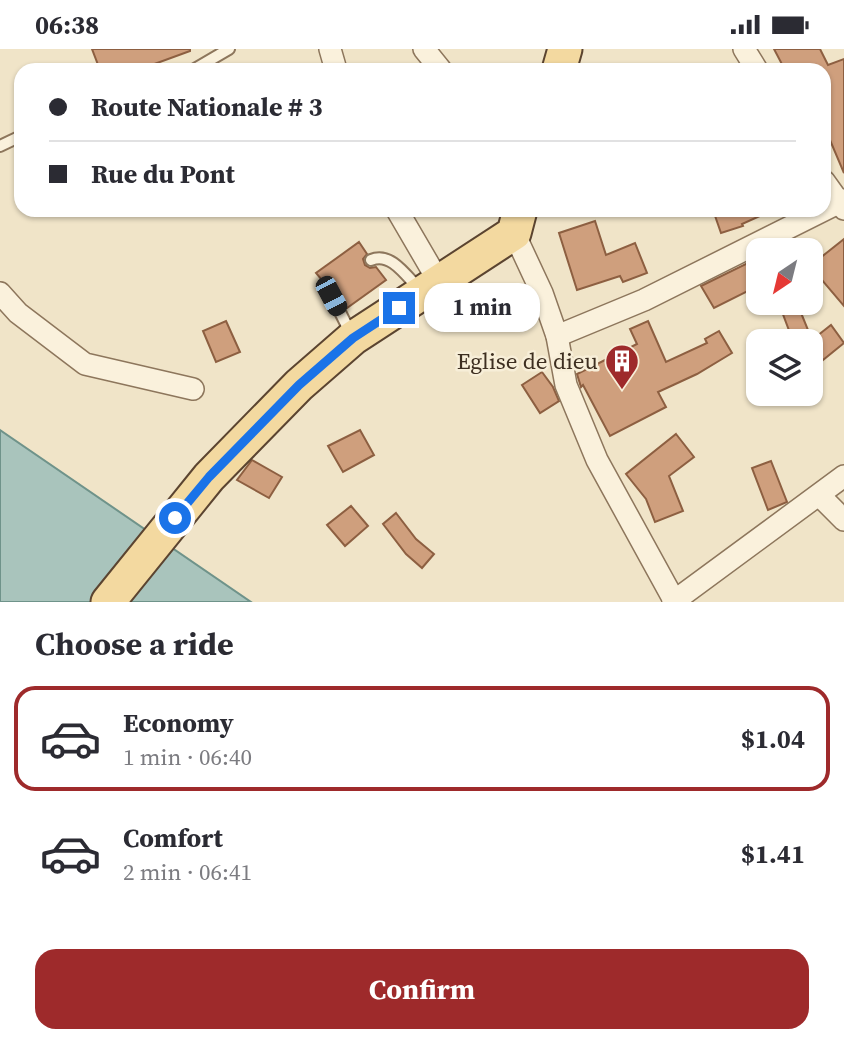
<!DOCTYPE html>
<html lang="en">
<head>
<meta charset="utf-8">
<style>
	:root { --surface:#fff; --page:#f7f7f7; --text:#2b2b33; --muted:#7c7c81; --line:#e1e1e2; --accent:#9e2a2b }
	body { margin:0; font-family:"Source Serif 4",serif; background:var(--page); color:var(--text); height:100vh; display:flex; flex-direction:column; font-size:26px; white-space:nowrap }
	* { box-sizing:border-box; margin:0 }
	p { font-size:23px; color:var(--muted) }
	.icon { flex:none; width:38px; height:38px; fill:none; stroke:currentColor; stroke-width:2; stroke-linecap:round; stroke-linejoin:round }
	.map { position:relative; height:553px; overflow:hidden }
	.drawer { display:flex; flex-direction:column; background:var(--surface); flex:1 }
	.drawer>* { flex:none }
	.banner { position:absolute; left:14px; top:14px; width:817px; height:154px; border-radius:21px; box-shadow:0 2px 5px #0004; display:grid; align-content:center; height:154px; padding:0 35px; background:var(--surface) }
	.needle { width:46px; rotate:215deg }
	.fabs { position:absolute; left:746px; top:189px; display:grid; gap:14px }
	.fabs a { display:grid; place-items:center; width:77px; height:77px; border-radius:14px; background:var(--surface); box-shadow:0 2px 5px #0004; font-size:35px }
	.end { position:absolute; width:32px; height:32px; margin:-16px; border:9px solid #1a73e8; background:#fff; box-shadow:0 0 0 4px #fff }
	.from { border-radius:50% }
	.bubble { position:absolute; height:49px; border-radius:21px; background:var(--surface); box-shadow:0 2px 5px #0004; font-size:23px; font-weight:700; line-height:49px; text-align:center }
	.car { position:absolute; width:21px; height:42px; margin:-21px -10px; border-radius:9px; box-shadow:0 0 5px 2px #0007; background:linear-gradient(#222 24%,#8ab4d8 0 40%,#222 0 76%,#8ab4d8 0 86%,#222 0) }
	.banner b { display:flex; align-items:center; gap:24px; height:66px; font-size:26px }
	.banner b+b { border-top:2px solid var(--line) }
	.banner i { width:18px; height:18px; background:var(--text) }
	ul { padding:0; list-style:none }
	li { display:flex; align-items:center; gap:21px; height:105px; margin:0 14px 10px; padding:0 21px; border:4px solid transparent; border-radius:21px }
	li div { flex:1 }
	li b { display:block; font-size:26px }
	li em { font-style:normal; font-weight:700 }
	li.on { border-color:var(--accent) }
	li>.icon { width:63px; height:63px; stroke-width:1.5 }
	h2 { padding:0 35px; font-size:32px; line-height:84px }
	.primary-button { display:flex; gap:14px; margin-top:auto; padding:14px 35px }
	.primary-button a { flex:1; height:80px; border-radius:21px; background:var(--accent); color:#fff; font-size:28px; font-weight:700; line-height:80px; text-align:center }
	.status { display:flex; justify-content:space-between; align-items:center; height:49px; padding:0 35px; background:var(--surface); direction:ltr }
	.status svg { height:19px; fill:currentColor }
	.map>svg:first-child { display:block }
	.water { fill:#a9c4bc; stroke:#6f938a; stroke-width:2 }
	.building { fill:#cf9f7d; stroke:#8d5f41; stroke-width:2 }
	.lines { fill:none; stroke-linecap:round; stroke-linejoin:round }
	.lane-casing { stroke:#8d765c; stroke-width:14 }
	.street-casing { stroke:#8d765c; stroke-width:24 }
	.primary-casing { stroke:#5b4430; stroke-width:37 }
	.lane { stroke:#faf1dc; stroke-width:10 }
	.street { stroke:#faf1dc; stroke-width:21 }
	.primary { stroke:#f3d9a0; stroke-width:33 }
	.route { stroke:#1a73e8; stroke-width:9 }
	.labels { text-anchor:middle; stroke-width:5; stroke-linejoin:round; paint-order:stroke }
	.poi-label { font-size:23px; fill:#3d2e20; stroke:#f7eed8; text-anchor:end }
</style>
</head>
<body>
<div class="status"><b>06:38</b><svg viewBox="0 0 49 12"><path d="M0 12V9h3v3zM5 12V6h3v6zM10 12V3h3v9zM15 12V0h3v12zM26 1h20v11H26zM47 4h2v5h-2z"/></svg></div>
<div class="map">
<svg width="844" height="553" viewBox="0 0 844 553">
	<rect width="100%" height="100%" fill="#f0e4c8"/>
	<!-- water -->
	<path class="water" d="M 0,381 L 251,553 L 0,553 Z"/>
	<!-- building -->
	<g class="building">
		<path d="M 92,0 L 190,0 L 190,2 L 138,21 L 100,21 Z"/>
		<path d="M 774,0 L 820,0 L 828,16 L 844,10 L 844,124 L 824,77 L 824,21 L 785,21 Z"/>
		<path d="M 713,161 L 773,161 L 742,175 L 743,177 L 721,184 Z"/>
		<path d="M 595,172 L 606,206 L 635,194 L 647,224 L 623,233 L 620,227 L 577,241 L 559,184 Z"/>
		<path d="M 844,190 L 844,257 L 810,217 Z"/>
		<path d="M 359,193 L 367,205 L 363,210 L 365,216 L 370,219 L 376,218 L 386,231 L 347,259 L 337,239 L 331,235 L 326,236 L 316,224 Z"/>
		<path d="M 758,209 L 758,237 L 714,259 L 701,237 Z"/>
		<path d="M 797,254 L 812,291 L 831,276 L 844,294 L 823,311 L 810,292 L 793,292 L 781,260 Z"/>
		<path d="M 226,272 L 240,303 L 216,313 L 203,282 Z"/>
		<path d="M 648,272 L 666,313 L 707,294 L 705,290 L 719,282 L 732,304 L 697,325 L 658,343 L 666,358 L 610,387 L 583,336 L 581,338 L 577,325 L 637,295 L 630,280 Z"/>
		<path d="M 542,323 L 553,338 L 559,352 L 540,364 L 522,336 Z"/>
		<path d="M 360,381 L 374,406 L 343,423 L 328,397 Z"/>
		<path d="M 676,385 L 694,408 L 669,427 L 683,462 L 655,473 L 646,450 L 626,425 Z"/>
		<path d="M 252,411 L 282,428 L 269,449 L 237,431 Z"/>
		<path d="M 771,412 L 787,453 L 768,461 L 752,419 Z"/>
		<path d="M 351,457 L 368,477 L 345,497 L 327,476 Z"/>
		<path d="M 396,464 L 416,490 L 434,505 L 422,519 L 406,505 L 383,475 Z"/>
	</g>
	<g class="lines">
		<!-- lane casing -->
		<g class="lane-casing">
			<g id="lane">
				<path d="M 193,21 L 229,0"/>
				<path d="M 0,97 L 21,87"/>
				<path d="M 371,211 C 391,202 407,228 421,242"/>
				<path d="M 330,243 L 352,287"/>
			</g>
		</g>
		<!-- street casing -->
		<g class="street-casing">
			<g id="street">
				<path d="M 330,0 L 336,21"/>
				<path d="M 424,0 L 441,21"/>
				<path d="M 744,0 L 757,21"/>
				<path d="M 824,132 L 844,160"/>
				<path d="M 397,161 L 439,233"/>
				<path d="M 514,184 L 542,244 L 557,287 L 566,336 L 597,411 L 675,553"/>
				<path d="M 0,244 L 18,264 L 85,315 L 193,340"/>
				<path d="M 557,287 L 644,251 L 844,151"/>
				<path d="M 820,447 L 844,471"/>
				<path d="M 673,553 L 844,427"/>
			</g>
		</g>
		<!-- primary casing -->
		<g class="primary-casing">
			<g id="primary">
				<path d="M 559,21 L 565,0"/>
				<path d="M 108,553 L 209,428 L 299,336 L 353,289 L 514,184 L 520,161"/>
			</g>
		</g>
		<!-- lane -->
		<use href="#lane" class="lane"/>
		<!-- street -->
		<use href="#street" class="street"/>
		<!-- primary -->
		<use href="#primary" class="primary"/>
	</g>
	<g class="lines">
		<!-- route -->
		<path class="route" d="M 175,469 L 209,428 L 299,336 L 353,289 L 399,259"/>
	</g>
	<!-- icons -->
	<defs>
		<g id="building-pin" transform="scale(1.75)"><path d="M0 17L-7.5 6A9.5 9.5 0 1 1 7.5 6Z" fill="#9e2a2b" stroke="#f7eed8"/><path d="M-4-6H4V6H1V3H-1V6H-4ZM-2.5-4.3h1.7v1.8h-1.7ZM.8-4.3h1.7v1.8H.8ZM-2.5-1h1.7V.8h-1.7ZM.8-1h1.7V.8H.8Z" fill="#fff"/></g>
	</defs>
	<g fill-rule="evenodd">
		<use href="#building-pin" x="622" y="312"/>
	</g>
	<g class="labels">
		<!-- poi labels -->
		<g class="poi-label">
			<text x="598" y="320">Eglise de dieu</text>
		</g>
	</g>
</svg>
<div class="fabs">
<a><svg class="needle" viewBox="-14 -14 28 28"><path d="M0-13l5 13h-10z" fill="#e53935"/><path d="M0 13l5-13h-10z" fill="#7c7c81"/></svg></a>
<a><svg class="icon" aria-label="layers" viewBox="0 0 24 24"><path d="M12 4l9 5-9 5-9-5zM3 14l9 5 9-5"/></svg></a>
</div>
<i class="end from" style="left:175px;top:469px"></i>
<i class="end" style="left:399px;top:259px"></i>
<div class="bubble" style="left:424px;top:234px;width:116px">1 min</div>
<i class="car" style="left:331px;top:247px;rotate:152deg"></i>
<div class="banner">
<b><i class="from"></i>Route Nationale # 3</b>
<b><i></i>Rue du Pont</b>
</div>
</div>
<section class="drawer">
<h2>Choose a ride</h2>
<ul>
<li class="on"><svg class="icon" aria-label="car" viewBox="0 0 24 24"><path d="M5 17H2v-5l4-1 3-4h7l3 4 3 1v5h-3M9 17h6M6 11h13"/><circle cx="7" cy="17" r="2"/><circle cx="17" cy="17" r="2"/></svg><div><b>Economy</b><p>1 min · 06:40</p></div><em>$1.04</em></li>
<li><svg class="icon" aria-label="car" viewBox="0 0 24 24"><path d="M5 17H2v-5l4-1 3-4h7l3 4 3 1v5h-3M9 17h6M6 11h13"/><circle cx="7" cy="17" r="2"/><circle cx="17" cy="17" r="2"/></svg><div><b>Comfort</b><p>2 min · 06:41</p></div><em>$1.41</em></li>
</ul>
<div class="primary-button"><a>Confirm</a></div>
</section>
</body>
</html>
